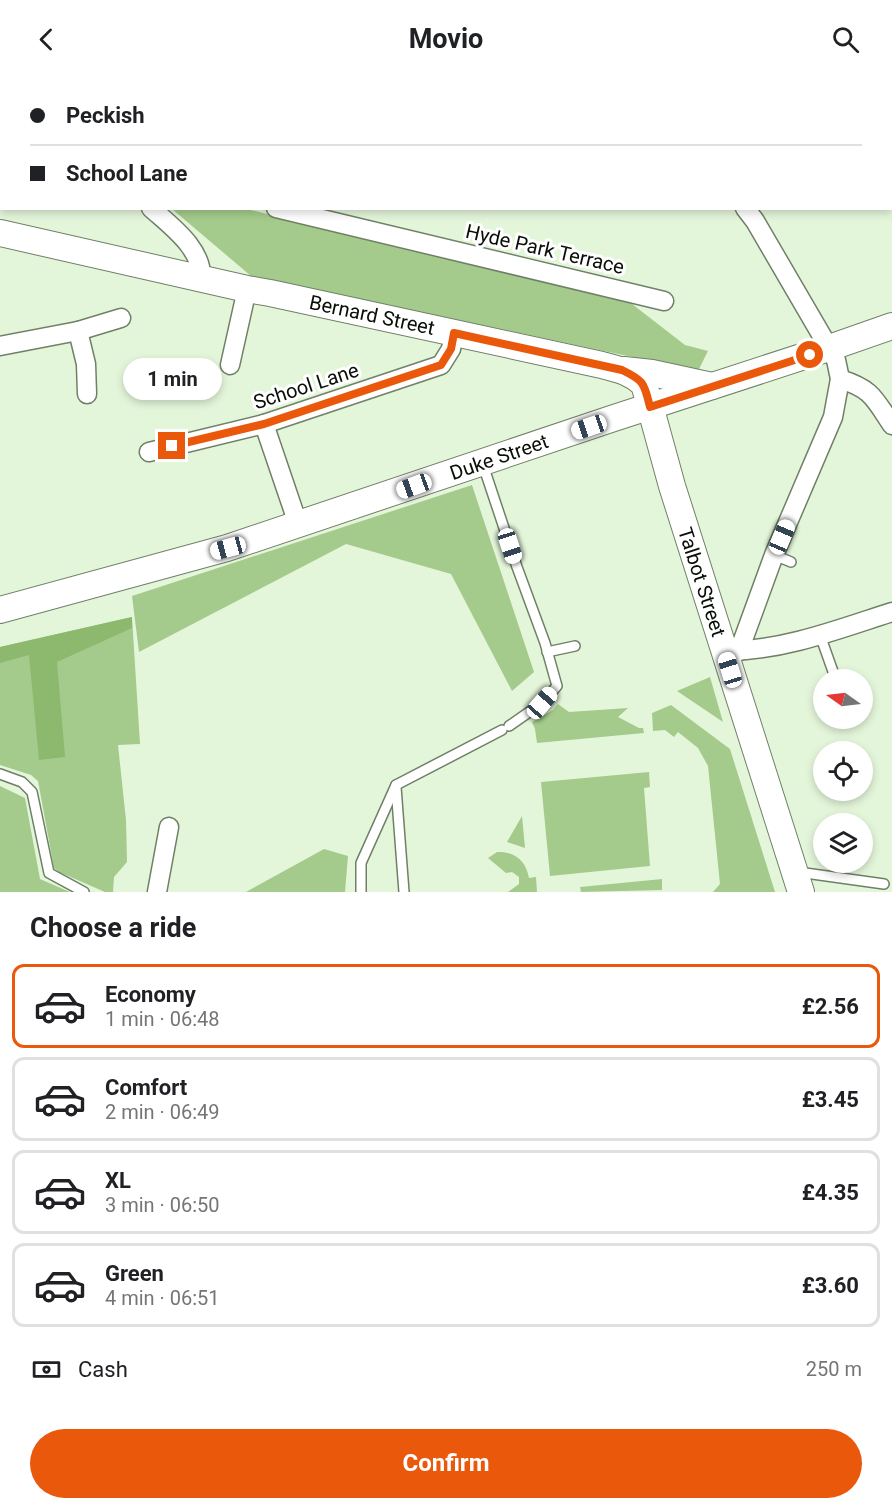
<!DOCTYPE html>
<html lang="en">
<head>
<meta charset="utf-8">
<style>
	:root { --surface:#fff; --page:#f2f2f2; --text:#202124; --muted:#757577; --line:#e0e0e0; --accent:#ea580c }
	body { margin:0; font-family:Roboto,sans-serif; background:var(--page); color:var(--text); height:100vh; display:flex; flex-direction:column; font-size:22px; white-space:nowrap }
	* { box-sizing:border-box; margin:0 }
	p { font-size:20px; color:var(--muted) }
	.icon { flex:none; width:33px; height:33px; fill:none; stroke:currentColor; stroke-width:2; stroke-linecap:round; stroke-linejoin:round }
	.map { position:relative; height:814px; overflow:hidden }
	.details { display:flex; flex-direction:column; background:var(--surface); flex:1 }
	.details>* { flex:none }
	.top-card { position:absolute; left:0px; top:0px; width:892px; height:132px; box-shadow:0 3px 9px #0003; display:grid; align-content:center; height:132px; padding:0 30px; background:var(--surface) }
	.needle { width:39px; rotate:284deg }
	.tools { position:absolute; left:813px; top:591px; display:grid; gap:12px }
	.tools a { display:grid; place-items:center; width:60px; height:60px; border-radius:50%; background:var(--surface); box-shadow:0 3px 9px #0003; font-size:30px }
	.end { position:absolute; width:27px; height:27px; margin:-14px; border:8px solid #ea580c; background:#fff; box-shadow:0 0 0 3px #fff }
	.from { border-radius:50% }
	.bubble { position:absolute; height:42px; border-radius:21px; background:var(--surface); box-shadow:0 3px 9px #0003; font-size:20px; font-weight:700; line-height:42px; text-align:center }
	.car { position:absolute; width:18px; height:36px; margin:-18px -9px; border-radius:8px; box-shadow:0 0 4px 2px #0007; background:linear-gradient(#fff 24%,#345 0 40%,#fff 0 76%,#345 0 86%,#fff 0) }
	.top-card b { display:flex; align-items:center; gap:21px; height:57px; font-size:22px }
	.top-card b+b { border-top:2px solid var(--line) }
	.top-card i { width:15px; height:15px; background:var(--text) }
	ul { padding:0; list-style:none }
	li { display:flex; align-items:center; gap:18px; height:84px; margin:0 12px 9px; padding:0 18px; border:3px solid var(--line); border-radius:12px }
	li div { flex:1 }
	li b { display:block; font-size:22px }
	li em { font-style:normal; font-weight:700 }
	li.active { border-color:var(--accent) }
	li>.icon { width:54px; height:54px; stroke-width:1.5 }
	h2 { padding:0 30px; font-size:27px; line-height:72px }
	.pay { display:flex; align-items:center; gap:15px; height:66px; padding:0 30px; font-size:22px }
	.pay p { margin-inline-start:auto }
	.primary-button { display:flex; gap:12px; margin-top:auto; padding:12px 30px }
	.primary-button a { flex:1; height:69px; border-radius:36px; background:var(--accent); color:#fff; font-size:24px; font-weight:700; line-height:69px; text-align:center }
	header { display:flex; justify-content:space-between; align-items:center; height:78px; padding:0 30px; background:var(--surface); font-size:27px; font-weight:700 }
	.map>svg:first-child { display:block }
	.green { fill:#a4cb8c }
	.forest { fill:#8cb96d }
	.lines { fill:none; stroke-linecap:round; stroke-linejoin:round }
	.lane-casing { stroke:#708067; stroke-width:12 }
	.street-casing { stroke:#708067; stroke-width:21 }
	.secondary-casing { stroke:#708067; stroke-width:28 }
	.lane { stroke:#fff; stroke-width:9 }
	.street { stroke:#fff; stroke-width:18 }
	.secondary { stroke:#fff; stroke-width:26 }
	.route { stroke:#ea580c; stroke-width:8 }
	.labels { text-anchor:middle; stroke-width:6; stroke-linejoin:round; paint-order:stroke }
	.street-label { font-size:20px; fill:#090e06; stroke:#fff }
</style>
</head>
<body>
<header><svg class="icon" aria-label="back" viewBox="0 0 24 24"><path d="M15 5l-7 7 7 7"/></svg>Movio<svg class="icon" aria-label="search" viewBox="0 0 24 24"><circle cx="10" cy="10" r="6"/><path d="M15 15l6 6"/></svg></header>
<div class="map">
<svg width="892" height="814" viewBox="0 0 892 814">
	<rect width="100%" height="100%" fill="#e4f6da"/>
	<!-- green -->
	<g class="green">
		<path d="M 172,131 L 246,131 L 623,219 L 685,267 L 708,273 L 698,293 L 251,198 Z"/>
		<path d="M 472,407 L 534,594 L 512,613 L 451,496 L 346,466 L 139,574 L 132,518 Z"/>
		<path d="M 132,539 L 140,666 L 118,667 L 126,742 L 127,784 L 114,799 L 113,814 L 105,814 L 59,794 L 54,790 L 38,703 L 31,697 L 0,687 L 0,569 Z"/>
		<path d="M 710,599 L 723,644 L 677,613 Z"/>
		<path d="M 558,626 L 569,634 L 628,630 L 618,639 L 639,650 L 643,650 L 644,655 L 537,665 L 535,651 L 532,644 L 553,632 Z"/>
		<path d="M 671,627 L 730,671 L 775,814 L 713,814 L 720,806 L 708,688 L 698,670 L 678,654 L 674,659 L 665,652 L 653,653 L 652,635 Z"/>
		<path d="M 649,694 L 650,709 L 644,710 L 650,788 L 550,798 L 541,704 Z"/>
		<path d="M 0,708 L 25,720 L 40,801 L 70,814 L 0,814 Z"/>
		<path d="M 522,738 L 525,770 L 507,764 Z"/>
		<path d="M 324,771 L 348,778 L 345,814 L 246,814 Z"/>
		<path d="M 497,774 C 514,773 526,782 529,800 L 536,799 L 537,814 L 508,814 L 519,806 L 519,799 L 512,794 L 506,795 L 488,780 Z"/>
		<path d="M 662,801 L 662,812 L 581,814 L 580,809 Z"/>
	</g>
	<!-- forest -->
	<path class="forest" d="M 132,539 L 132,550 L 57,584 L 65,679 L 39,682 L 29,577 L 0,585 L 0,569 Z"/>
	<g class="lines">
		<!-- lane casing -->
		<g class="lane-casing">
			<g id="lane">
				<path d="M 483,387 L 517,489 L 545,565 L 557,608 L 542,625 L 509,648"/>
				<path d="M 774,477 L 791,484"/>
				<path d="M 820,557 L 836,602"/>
				<path d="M 547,574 L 575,568"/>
				<path d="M 850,640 L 851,641"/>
				<path d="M 0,696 L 22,704 L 32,714 L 49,795 L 84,814"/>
				<path d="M 396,707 L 502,652"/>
				<path d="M 396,709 L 404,814"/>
				<path d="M 798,794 L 884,806"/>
				<path d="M 361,814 L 361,785 L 396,707"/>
			</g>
		</g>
		<!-- street casing -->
		<g class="street-casing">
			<g id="street">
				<path d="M 592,0 L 595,2"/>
				<path d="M 891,58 L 892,58"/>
				<path d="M 0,71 L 2,72"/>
				<path d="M 151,130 C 172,149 203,171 201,201"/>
				<path d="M 276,130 L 664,223"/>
				<path d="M 78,253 L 86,286 L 87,316"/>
				<path d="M 0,268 L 78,253 L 121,240"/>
				<path d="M 230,287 L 247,211"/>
				<path d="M 840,301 C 872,311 874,320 892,347"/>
				<path d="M 264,346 L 298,446"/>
				<path d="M 149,374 L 264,346 L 441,287 L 451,271 L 454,255"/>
				<path d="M 729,573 C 785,572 839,551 892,534"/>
				<path d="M 739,573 L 774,477 L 833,339 L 840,301 L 836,282 L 755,143 L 745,130"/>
				<path d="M 157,814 L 169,749"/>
			</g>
		</g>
		<!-- secondary casing -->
		<g class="secondary-casing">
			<g id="secondary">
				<path d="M 0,155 L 247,211 L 270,215 L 602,287 C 618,291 631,294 644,306 L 672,408 L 801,814"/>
				<path d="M 624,292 L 652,295 L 712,308"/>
				<path d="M 0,532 L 227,470 L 611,341 L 829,270 L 892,248"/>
			</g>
		</g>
		<!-- lane -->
		<use href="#lane" class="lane"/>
		<!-- street -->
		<use href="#street" class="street"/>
		<!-- secondary -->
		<use href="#secondary" class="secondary"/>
	</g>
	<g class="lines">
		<!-- route -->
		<path class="route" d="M 172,368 L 264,346 L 441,287 L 451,271 L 454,255 L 622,292 C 645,303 644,306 650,329 L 810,277"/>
	</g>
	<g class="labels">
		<!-- street labels -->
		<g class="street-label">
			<text transform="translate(545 171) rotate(13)" y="7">Hyde Park Terrace</text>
			<text transform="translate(372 237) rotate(12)" y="7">Bernard Street</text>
			<text transform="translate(306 308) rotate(-18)" y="7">School Lane</text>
			<text transform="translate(499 379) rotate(-19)" y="7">Duke Street</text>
			<text transform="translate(702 504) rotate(72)" y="7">Talbot Street</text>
		</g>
	</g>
</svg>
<div class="tools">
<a><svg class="needle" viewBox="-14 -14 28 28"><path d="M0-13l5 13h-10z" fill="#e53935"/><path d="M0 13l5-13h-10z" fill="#757577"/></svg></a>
<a><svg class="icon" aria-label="locate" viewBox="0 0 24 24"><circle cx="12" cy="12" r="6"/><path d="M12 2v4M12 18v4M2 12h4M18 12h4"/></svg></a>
<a><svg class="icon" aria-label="layers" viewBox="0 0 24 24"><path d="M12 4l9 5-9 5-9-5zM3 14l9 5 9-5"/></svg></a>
</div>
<i class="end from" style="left:810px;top:277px"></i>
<i class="end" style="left:172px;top:368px"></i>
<div class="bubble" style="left:123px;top:280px;width:99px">1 min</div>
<i class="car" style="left:589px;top:349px;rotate:251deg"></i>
<i class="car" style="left:414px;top:408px;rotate:250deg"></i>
<i class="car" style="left:782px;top:459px;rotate:23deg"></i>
<i class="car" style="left:510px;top:468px;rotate:162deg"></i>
<i class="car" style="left:228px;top:470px;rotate:255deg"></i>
<i class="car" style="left:730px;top:592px;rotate:343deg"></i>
<i class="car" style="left:542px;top:625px;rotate:41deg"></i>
<div class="top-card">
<b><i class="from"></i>Peckish</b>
<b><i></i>School Lane</b>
</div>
</div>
<section class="details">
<h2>Choose a ride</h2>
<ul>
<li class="active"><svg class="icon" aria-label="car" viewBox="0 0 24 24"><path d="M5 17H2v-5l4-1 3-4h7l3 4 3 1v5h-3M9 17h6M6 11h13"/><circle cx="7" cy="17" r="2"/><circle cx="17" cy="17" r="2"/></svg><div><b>Economy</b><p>1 min · 06:48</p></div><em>£2.56</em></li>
<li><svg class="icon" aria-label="car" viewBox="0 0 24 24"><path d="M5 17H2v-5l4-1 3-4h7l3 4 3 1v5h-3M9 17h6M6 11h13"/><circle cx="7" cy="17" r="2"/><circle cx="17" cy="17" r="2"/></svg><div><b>Comfort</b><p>2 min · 06:49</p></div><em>£3.45</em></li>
<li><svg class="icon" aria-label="car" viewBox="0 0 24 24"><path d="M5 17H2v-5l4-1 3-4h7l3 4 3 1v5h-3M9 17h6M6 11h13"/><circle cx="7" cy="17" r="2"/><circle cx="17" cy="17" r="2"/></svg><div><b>XL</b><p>3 min · 06:50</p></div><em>£4.35</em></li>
<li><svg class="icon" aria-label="car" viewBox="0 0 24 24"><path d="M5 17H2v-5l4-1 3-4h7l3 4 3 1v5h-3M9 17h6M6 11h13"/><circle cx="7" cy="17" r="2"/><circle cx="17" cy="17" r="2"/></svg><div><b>Green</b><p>4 min · 06:51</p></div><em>£3.60</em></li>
</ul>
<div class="pay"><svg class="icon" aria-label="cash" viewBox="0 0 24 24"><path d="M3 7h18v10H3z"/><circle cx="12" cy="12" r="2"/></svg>Cash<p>250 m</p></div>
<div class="primary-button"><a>Confirm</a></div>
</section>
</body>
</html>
